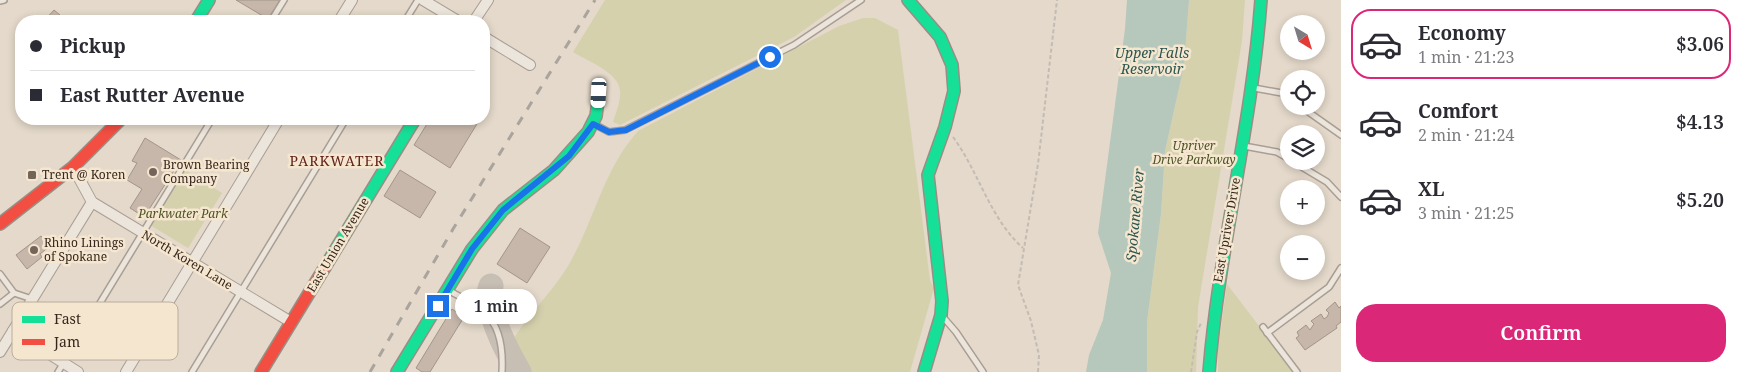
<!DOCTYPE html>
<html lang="en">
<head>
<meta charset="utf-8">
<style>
	:root { --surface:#fff; --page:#f2f2f3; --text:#2b2b33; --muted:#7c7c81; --line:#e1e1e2; --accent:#db2777 }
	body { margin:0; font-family:"Noto Serif",serif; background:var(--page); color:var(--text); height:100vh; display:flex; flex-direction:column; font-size:19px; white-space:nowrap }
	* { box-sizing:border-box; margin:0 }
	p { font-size:16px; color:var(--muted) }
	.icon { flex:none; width:28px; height:28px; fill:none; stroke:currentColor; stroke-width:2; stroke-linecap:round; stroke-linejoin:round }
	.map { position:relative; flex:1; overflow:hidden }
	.panel { display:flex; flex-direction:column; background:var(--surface); width:400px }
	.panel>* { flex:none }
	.guide { position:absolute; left:15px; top:15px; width:475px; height:110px; border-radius:20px; box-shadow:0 2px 8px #0003; display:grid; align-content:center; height:110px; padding:0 15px; background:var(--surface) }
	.needle { width:32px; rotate:142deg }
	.buttons { position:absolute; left:1280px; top:15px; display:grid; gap:10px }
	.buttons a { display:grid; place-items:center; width:45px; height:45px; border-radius:50%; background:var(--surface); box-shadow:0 2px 8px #0003; font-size:25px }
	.end { position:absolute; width:22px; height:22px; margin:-11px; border:6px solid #1a73e8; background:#fff; box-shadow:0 0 0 2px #fff }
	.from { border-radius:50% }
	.bubble { position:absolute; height:35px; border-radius:18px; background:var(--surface); box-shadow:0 2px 8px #0003; font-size:16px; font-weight:600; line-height:35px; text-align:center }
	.car { position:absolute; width:15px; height:30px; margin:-15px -8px; border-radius:6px; box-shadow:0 0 4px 1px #0007; background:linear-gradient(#fff 24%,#345 0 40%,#fff 0 76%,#345 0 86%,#fff 0) }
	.guide b { display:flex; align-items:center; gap:18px; height:48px; font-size:19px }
	.guide b+b { border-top:1px solid var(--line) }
	.guide i { width:12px; height:12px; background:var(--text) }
	ul { padding:9px 0 0; list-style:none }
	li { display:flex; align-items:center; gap:15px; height:70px; margin:0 10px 8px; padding:0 5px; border:2px solid transparent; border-radius:20px }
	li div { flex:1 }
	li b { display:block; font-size:19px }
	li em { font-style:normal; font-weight:600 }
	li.active { border-color:var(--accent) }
	li>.icon { width:45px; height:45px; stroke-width:1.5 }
	.primary-button { display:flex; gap:10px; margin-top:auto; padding:10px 15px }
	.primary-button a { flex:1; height:58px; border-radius:20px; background:var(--accent); color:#fff; font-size:20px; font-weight:600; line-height:58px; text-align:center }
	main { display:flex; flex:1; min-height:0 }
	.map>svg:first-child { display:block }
	.green { fill:#d6d1ad }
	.water { fill:#b6c8bb }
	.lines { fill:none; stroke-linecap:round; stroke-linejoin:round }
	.taxiway { stroke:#c7beb4; stroke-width:25 }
	.building { fill:#c7b7ab; stroke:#a4958a }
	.lane-casing { stroke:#a99e94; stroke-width:8 }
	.street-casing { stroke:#a99e94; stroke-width:12 }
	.fast-casing { stroke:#988e84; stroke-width:14 }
	.jam-casing { stroke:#988e84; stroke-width:14 }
	.path { stroke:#c4bcb3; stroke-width:2; stroke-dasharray:4 2.5; stroke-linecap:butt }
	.lane { stroke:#ece5dc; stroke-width:5 }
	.street { stroke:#ece5dc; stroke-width:10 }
	.fast { stroke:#16e098; stroke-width:11 }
	.jam { stroke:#f24e42; stroke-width:11 }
	.rail { stroke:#aaa49d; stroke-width:3; stroke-dasharray:9 9; stroke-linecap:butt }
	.route { stroke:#1a73e8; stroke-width:6 }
	.poi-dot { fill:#73655a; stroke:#f5e6d0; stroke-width:2 }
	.labels { text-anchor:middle; stroke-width:5; stroke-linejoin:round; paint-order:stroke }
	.park-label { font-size:12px; font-style:italic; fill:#4c5323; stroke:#f5e6d0 }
	.poi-label { font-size:12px; fill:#36261d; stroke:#f5e6d0; text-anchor:start }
	.street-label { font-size:12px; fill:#36261d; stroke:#f5e6d0 }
	.water-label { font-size:14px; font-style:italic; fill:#2c564f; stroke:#f5e6d0 }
	.neighbourhood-label { font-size:14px; letter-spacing:1px; fill:#63231c; stroke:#f5e6d0 }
	.key { fill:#f5e6d0; stroke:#bcac9a; stroke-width:1 }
	.key-label { font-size:14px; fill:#36261d }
</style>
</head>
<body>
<main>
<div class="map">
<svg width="1341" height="372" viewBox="0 0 1341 372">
	<rect width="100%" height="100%" fill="#e4d9ca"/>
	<!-- green -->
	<g class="green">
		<path d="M 605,0 L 846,0 L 794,37 L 620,125 L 613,122 C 616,112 621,101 620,91 C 619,72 587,61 573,52 Z"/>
		<path d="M 1189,0 L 1245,0 L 1242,41 L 1198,307 L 1196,372 L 1147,372 L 1147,322 L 1161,214 L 1165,151 L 1184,66 Z"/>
		<path d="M 863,18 L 875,18 L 898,30 L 930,280 L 934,288 L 910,372 L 529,372 L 511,343 C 527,315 551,294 568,266 C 594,222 603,170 638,131 L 839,26 Z"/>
		<path d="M 184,169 L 222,193 L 188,248 L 150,225 Z"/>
		<path d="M 1227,284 L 1294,372 L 1218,372 L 1218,349 Z"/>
	</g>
	<!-- water -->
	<path class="water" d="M 1127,0 L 1189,0 L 1184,66 L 1165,151 L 1161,214 L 1147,322 L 1147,372 L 1086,372 L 1089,355 L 1103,320 L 1111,273 L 1098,233 L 1125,29 Z"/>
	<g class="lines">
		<!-- taxiway -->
		<path class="taxiway" d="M 491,286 C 482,305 509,355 519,372"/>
	</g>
	<!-- building -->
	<g class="building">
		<path d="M 236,0 L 280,0 L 268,19 Z"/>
		<path d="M 54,10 L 67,21 L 44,21 Z"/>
		<path d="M 430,119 L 480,119 L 450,168 L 414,145 Z"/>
		<path d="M 145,138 L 181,160 L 144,217 L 130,208 L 142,189 L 127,180 L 137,163 L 132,161 Z"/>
		<path d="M 400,170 L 436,192 L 420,218 L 384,196 Z"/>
		<path d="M 520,228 L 550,247 L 527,283 L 497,264 Z"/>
		<path d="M 41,236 L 50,246 L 40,254 L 42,257 L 27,269 L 16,255 Z"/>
		<path d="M 1335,302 L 1339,308 L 1341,306 L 1341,322 L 1336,326 L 1337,328 L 1305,350 L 1296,338 L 1299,336 L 1297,332 L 1306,325 L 1310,330 L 1314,324 L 1311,321 L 1321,314 L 1324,319 L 1327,317 L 1329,313 L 1326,310 Z"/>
		<path d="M 452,309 L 464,317 L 430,372 L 422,372 L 416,368 Z"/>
	</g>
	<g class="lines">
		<!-- lane casing -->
		<g class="lane-casing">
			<g id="lane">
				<path d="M 0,1 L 4,0"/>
				<path d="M 271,21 L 284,0"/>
				<path d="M 405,21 L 418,0"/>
				<path d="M 1254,88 L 1282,93 L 1289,98"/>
				<path d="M 1300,106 L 1341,135"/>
				<path d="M 594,124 L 609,132 L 625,130 L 794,45 L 861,0"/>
				<path d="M 1244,146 L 1277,152 L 1289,159"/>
				<path d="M 1292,161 L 1327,182 L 1341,197"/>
				<path d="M 0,274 L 14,293 L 0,304"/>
				<path d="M 448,290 C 460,297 476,304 485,313 C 501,327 503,353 502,372"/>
				<path d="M 14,293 L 32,299"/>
				<path d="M 943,317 L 956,332 L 983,372"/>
				<path d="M 1263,327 L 1297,372"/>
				<path d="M 1267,333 L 1329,287 L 1341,268"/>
				<path d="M 58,372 L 212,119"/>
				<path d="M 192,372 L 346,119"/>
			</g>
		</g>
		<!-- street casing -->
		<g class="street-casing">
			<g id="street">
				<path d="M 423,0 L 458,21"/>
				<path d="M 339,21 L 352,0"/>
				<path d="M 474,21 L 488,0"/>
				<path d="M 484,37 L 530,65"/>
				<path d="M 73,167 L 92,202 L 291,322"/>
				<path d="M 13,331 L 78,372"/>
				<path d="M 0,352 L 92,202"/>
				<path d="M 126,372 L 279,119"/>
			</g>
		</g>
		<!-- fast casing -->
		<g class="fast-casing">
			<g id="fast">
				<path d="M 908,0 L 940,37 L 952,65 L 954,91 L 945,127 L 928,175 L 942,301 L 941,315 L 924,372"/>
				<path d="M 196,21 L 209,0"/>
				<path d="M 325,267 L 415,119"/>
				<path d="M 397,372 L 472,249 L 503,210 L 554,170 L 588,132 L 596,116 L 599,93"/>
				<path d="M 1209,372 C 1219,247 1252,125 1261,0"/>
			</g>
		</g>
		<!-- jam casing -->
		<g class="jam-casing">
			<g id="jam">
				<path d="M 0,224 L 73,167 L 121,119"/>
				<path d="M 261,372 L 325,267"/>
			</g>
		</g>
		<!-- path -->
		<g class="path">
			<path d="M 953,137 C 979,172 990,219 1023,248"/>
			<path d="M 1038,372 L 1039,355 L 1031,321 L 1018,285 L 1038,164 L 1057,0"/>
			<path d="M 1191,372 L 1197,332 L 1201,323"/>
		</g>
		<!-- lane -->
		<use href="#lane" class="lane"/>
		<!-- street -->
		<use href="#street" class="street"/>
		<!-- fast -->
		<use href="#fast" class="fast"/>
		<!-- jam -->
		<use href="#jam" class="jam"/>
		<!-- rail -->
		<path class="rail" d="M 370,372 L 453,229 L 595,0"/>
	</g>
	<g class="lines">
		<!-- route -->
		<path class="route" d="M 438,306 L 472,249 L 503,210 L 569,156 L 593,124 L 609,132 L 626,130 L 770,57"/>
	</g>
	<!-- markers -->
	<g class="poi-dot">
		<circle cx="153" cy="172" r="5"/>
		<rect x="27" y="170" width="10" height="10" rx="2.5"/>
		<circle cx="34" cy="250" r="5"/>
	</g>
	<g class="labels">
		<!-- park labels -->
		<g class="park-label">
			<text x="1194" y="150">Upriver<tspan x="1194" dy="14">Drive Parkway</tspan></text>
			<text x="183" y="218">Parkwater Park</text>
		</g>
		<!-- poi labels -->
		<g class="poi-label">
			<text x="163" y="169">Brown Bearing<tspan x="163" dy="14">Company</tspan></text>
			<text x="42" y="179">Trent @ Koren</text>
			<text x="44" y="247">Rhino Linings<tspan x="44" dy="14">of Spokane</tspan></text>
		</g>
		<!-- street labels -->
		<g class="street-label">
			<text transform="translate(1227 230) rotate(-80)" y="4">East Upriver Drive</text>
			<text transform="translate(338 245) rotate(-59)" y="4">East Union Avenue</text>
			<text transform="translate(187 260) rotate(31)" y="4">North Koren Lane</text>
		</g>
		<!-- water labels -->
		<g class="water-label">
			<text x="1152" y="58">Upper Falls<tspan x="1152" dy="16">Reservoir</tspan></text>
			<text transform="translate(1135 215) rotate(-85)" y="5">Spokane River</text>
		</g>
		<!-- neighbourhood labels -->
		<g class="neighbourhood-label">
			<text x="337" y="166">PARKWATER</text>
		</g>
	</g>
	<!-- legend -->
	<rect x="12" y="302" width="166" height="58" rx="8" class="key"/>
	<rect x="22" y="316" width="23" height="7" fill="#16e098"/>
	<rect x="22" y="339" width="23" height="6" fill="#f24e42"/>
	<g class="key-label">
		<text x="54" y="324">Fast</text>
		<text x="54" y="347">Jam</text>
	</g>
</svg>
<div class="buttons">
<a><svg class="needle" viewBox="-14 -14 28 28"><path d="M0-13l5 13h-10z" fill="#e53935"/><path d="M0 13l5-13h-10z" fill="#7c7c81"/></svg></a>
<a><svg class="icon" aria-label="locate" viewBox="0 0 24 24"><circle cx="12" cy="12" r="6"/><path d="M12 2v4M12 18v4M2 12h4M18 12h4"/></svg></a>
<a><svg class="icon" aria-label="layers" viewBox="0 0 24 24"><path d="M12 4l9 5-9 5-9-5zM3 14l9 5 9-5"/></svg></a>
<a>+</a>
<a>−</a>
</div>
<i class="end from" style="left:770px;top:57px"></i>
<i class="end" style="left:438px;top:306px"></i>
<div class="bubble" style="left:455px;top:289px;width:82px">1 min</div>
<i class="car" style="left:599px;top:93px;rotate:183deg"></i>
<div class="guide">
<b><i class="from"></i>Pickup</b>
<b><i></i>East Rutter Avenue</b>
</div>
</div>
<section class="panel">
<ul>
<li class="active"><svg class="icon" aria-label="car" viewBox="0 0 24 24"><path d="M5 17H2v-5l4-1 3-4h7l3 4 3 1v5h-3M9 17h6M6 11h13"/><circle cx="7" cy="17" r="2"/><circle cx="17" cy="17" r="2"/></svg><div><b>Economy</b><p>1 min · 21:23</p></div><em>$3.06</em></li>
<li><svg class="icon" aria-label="car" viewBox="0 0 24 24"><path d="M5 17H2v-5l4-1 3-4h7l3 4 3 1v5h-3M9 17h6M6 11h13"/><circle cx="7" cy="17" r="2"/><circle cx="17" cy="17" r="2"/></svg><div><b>Comfort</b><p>2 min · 21:24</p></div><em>$4.13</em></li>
<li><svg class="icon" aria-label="car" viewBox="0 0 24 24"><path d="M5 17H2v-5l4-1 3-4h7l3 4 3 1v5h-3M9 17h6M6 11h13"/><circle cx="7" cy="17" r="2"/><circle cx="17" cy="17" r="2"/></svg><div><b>XL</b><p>3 min · 21:25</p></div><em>$5.20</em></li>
</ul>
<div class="primary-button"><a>Confirm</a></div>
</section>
</main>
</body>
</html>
